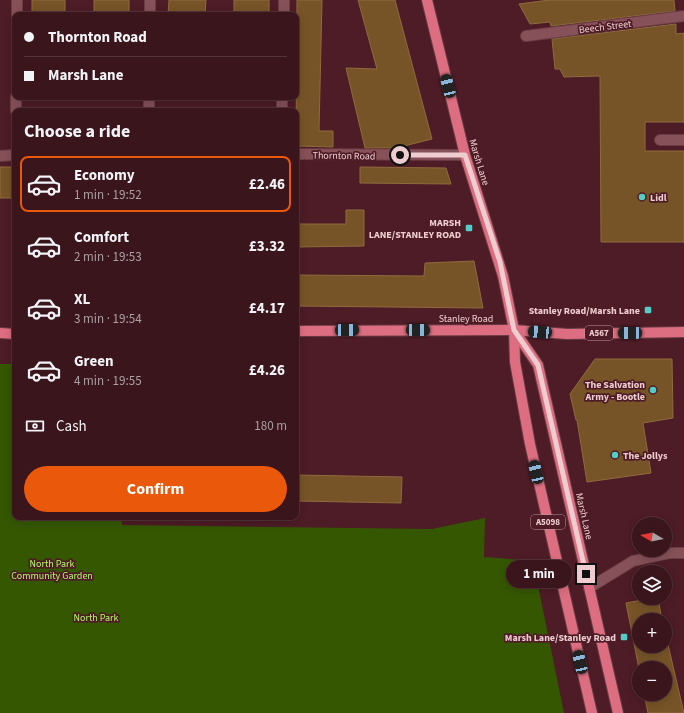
<!DOCTYPE html>
<html lang="en">
<head>
<meta charset="utf-8">
<style>
	:root { --surface:#3a151c; --page:#452229; --text:#f1f3f6; --muted:#ab9fa3; --line:#54343b; --accent:#ea580c }
	body { margin:0; font-family:"Source Sans 3",sans-serif; background:var(--page); color:var(--text); height:100vh; display:flex; flex-direction:column; font-size:15px; white-space:nowrap }
	* { box-sizing:border-box; margin:0 }
	p { font-size:13px; color:var(--muted) }
	.icon { flex:none; width:22px; height:22px; fill:none; stroke:currentColor; stroke-width:2; stroke-linecap:round; stroke-linejoin:round }
	.map { position:relative; flex:1; overflow:hidden }
	.sheet { position:absolute; left:12px; top:108px; width:287px; height:412px; display:flex; flex-direction:column; background:var(--surface); border-radius:8px; box-shadow:0 2px 10px #0003,0 0 0 1px var(--line) }
	.sheet>* { flex:none }
	.top-card { position:absolute; left:12px; top:12px; width:287px; height:88px; border-radius:8px; box-shadow:0 2px 10px #0003,0 0 0 1px var(--line); display:grid; align-content:center; height:88px; padding:0 12px; background:var(--surface) }
	.needle { width:26px; rotate:279deg }
	.controls { position:absolute; left:632px; top:517px; display:grid; gap:8px }
	.controls a { display:grid; place-items:center; width:40px; height:40px; border-radius:50%; background:var(--surface); box-shadow:0 2px 10px #0003,0 0 0 1px var(--line); font-size:20px }
	.end { position:absolute; width:18px; height:18px; margin:-9px; border:5px solid #eecccf; background:#111; box-shadow:0 0 0 2px #111 }
	.from { border-radius:50% }
	.bubble { position:absolute; height:28px; border-radius:14px; background:var(--surface); box-shadow:0 2px 10px #0003,0 0 0 1px var(--line); font-size:13px; font-weight:700; line-height:28px; text-align:center }
	.car { position:absolute; width:12px; height:24px; margin:-12px -6px; border-radius:5px; box-shadow:0 0 3px 1px #0007; background:linear-gradient(#222 24%,#8ab4d8 0 40%,#222 0 76%,#8ab4d8 0 86%,#222 0) }
	.top-card b { display:flex; align-items:center; gap:14px; height:38px; font-size:15px }
	.top-card b+b { border-top:1px solid var(--line) }
	.top-card i { width:10px; height:10px; background:var(--text) }
	ul { padding:0; list-style:none }
	li { display:flex; align-items:center; gap:12px; height:56px; margin:0 8px 6px; padding:0 4px; border:2px solid transparent; border-radius:8px }
	li div { flex:1 }
	li b { display:block; font-size:15px }
	li em { font-style:normal; font-weight:700 }
	li.current { border-color:var(--accent) }
	li>.icon { width:36px; height:36px; stroke-width:1.5 }
	h2 { padding:0 12px; font-size:18px; line-height:48px }
	.pay { display:flex; align-items:center; gap:10px; height:44px; padding:0 12px; font-size:15px }
	.pay p { margin-inline-start:auto }
	.action { display:flex; gap:8px; margin-top:auto; padding:8px 12px }
	.action a { flex:1; height:46px; border-radius:24px; background:var(--accent); color:#fff; font-size:16px; font-weight:700; line-height:46px; text-align:center }
	.map>svg:first-child { display:block }
	.green { fill:#355702 }
	.building { fill:#775427; stroke:#8f6b3e }
	.lines { fill:none; stroke-linecap:round; stroke-linejoin:round }
	.street-casing { stroke:#6b3c44; stroke-width:12 }
	.primary-casing { stroke:#6b3c44; stroke-width:12 }
	.street { stroke:#875159; stroke-width:10 }
	.primary { stroke:#dd6e81; stroke-width:10 }
	.route { stroke:#eecccf; stroke-width:5 }
	.poi-dot { fill:#54cdc8; stroke:#4e1c26; stroke-width:1.5 }
	.labels { text-anchor:middle; stroke-width:3.5; stroke-linejoin:round; paint-order:stroke }
	.shield { fill:#4e1c26; stroke:#be979c; stroke-width:1 }
	.shield-label { font-size:9px; font-weight:bold; fill:#eecccf }
	.street-label { font-size:10px; fill:#eecccf; stroke:#4e1c26 }
	.poi-label { font-size:10px; font-weight:bold; fill:#eecccf; stroke:#4e1c26; text-anchor:end }
	.park-label { font-size:10px; fill:#b2f964; stroke:#4e1c26 }
</style>
</head>
<body>
<div class="map">
<svg width="684" height="713" viewBox="0 0 684 713">
	<rect width="100%" height="100%" fill="#4e1c26"/>
	<!-- green -->
	<path class="green" d="M 0,364 L 15,364 L 15,517 L 121,517 L 122,525 L 432,529 L 485,518 L 484,557 L 533,561 L 564,713 L 0,713 Z"/>
	<!-- building -->
	<g class="building">
		<rect x="32" y="0" width="33" height="15"/>
		<rect x="94" y="0" width="35" height="15"/>
		<path d="M 169,0 L 206,0 L 205,15 L 168,15 Z"/>
		<rect x="234" y="0" width="35" height="15"/>
		<path d="M 297,0 L 322,0 L 319,131 L 333,131 L 333,147 L 296,146 Z"/>
		<path d="M 358,0 L 395,0 L 432,139 L 396,148 L 365,148 L 346,68 L 377,69 Z"/>
		<path d="M 549,0 L 674,0 L 675,11 L 551,26 L 550,22 L 530,24 L 519,4 Z"/>
		<path d="M 676,24 L 676,34 L 684,33 L 684,122 L 645,122 L 645,151 L 684,151 L 684,242 L 601,242 L 600,76 L 564,77 L 560,69 L 555,69 L 552,39 Z"/>
		<rect x="0" y="167" width="15" height="31"/>
		<path d="M 360,167 L 446,168 L 451,184 L 360,183 Z"/>
		<path d="M 346,210 L 364,210 L 364,246 L 296,247 L 296,224 L 346,224 Z"/>
		<path d="M 474,261 L 483,308 L 296,306 L 296,275 L 424,276 L 425,263 Z"/>
		<path d="M 595,359 L 672,359 L 673,418 L 643,423 L 651,473 L 587,482 L 577,420 L 576,420 L 570,394 Z"/>
		<path d="M 296,475 L 402,477 L 401,503 L 296,501 Z"/>
		<path d="M 652,598 L 658,598 L 662,620 L 639,620 L 639,646 L 665,646 L 665,632 L 684,713 L 648,713 L 644,694 L 665,694 L 665,668 L 639,669 L 626,603 Z"/>
	</g>
	<g class="lines">
		<!-- street casing -->
		<g class="street-casing">
			<g id="street">
				<path d="M 17,15 L 17,0"/>
				<path d="M 150,15 L 150,0"/>
				<path d="M 284,15 L 284,0"/>
				<path d="M 526,36 L 684,16"/>
				<path d="M 16,111 L 16,97"/>
				<path d="M 149,111 L 149,97"/>
				<path d="M 282,111 L 282,97"/>
				<path d="M 660,140 L 684,140"/>
				<path d="M 296,154 L 465,155"/>
				<path d="M 0,156 L 15,155"/>
				<path d="M 589,588 L 633,561 L 670,553 L 684,553"/>
			</g>
		</g>
		<!-- primary casing -->
		<g class="primary-casing">
			<g id="primary">
				<path d="M 427,0 L 465,155 L 503,276 L 514,330 L 515,362 L 530,444 L 592,713"/>
				<path d="M 514,330 L 538,365 L 618,713"/>
				<path d="M 296,331 L 514,330 L 567,334 L 684,332"/>
				<path d="M 0,333 L 15,334"/>
			</g>
		</g>
		<!-- street -->
		<use href="#street" class="street"/>
		<!-- primary -->
		<use href="#primary" class="primary"/>
	</g>
	<g class="lines">
		<!-- route -->
		<path class="route" d="M 400,155 L 465,155 L 500,262 L 514,330 L 538,365 L 586,574"/>
	</g>
	<!-- markers -->
	<g class="poi-dot">
		<circle cx="642" cy="197" r="4"/>
		<rect x="465" y="224" width="8" height="8" rx="2"/>
		<rect x="644" y="306" width="8" height="8" rx="2"/>
		<circle cx="653" cy="390" r="4"/>
		<circle cx="615" cy="455" r="4"/>
		<rect x="620" y="633" width="8" height="8" rx="2"/>
	</g>
	<g class="labels">
		<!-- shield labels -->
		<g class="shield">
			<rect x="585" y="326" width="28" height="14" rx="3"/>
			<rect x="531" y="515" width="34" height="14" rx="3"/>
		</g>
		<g class="shield-label">
			<text x="599" y="336">A567</text>
			<text x="548" y="525">A5098</text>
		</g>
		<!-- street labels -->
		<g class="street-label">
			<text transform="translate(605 26) rotate(-7)" y="4">Beech Street</text>
			<text transform="translate(344 155) rotate(1)" y="4">Thornton Road</text>
			<text transform="translate(480 162) rotate(73)" y="4">Marsh Lane</text>
			<text x="466" y="322">Stanley Road</text>
			<text transform="translate(585 516) rotate(77)" y="4">Marsh Lane</text>
		</g>
		<!-- poi labels -->
		<g class="poi-label">
			<text x="650" y="201" text-anchor="start">Lidl</text>
			<text x="461" y="226">MARSH<tspan x="461" dy="12">LANE/STANLEY ROAD</tspan></text>
			<text x="640" y="314">Stanley Road/Marsh Lane</text>
			<text x="645" y="388">The Salvation<tspan x="645" dy="12">Army - Bootle</tspan></text>
			<text x="623" y="459" text-anchor="start">The Jollys</text>
			<text x="616" y="641">Marsh Lane/Stanley Road</text>
		</g>
		<!-- park labels -->
		<g class="park-label">
			<text x="52" y="567">North Park<tspan x="52" dy="12">Community Garden</tspan></text>
			<text x="96" y="621">North Park</text>
		</g>
	</g>
</svg>
<div class="controls">
<a><svg class="needle" viewBox="-14 -14 28 28"><path d="M0-13l5 13h-10z" fill="#e53935"/><path d="M0 13l5-13h-10z" fill="#ab9fa3"/></svg></a>
<a><svg class="icon" aria-label="layers" viewBox="0 0 24 24"><path d="M12 4l9 5-9 5-9-5zM3 14l9 5 9-5"/></svg></a>
<a>+</a>
<a>−</a>
</div>
<i class="end from" style="left:400px;top:155px"></i>
<i class="end" style="left:586px;top:574px"></i>
<div class="bubble" style="left:506px;top:560px;width:66px">1 min</div>
<i class="car" style="left:448px;top:86px;rotate:346deg"></i>
<i class="car" style="left:347px;top:330px;rotate:89deg"></i>
<i class="car" style="left:418px;top:330px;rotate:91deg"></i>
<i class="car" style="left:540px;top:332px;rotate:274deg"></i>
<i class="car" style="left:630px;top:333px;rotate:270deg"></i>
<i class="car" style="left:536px;top:472px;rotate:347deg"></i>
<i class="car" style="left:580px;top:662px;rotate:347deg"></i>
<div class="top-card">
<b><i class="from"></i>Thornton Road</b>
<b><i></i>Marsh Lane</b>
</div>
<section class="sheet">
<h2>Choose a ride</h2>
<ul>
<li class="current"><svg class="icon" aria-label="car" viewBox="0 0 24 24"><path d="M5 17H2v-5l4-1 3-4h7l3 4 3 1v5h-3M9 17h6M6 11h13"/><circle cx="7" cy="17" r="2"/><circle cx="17" cy="17" r="2"/></svg><div><b>Economy</b><p>1 min · 19:52</p></div><em>£2.46</em></li>
<li><svg class="icon" aria-label="car" viewBox="0 0 24 24"><path d="M5 17H2v-5l4-1 3-4h7l3 4 3 1v5h-3M9 17h6M6 11h13"/><circle cx="7" cy="17" r="2"/><circle cx="17" cy="17" r="2"/></svg><div><b>Comfort</b><p>2 min · 19:53</p></div><em>£3.32</em></li>
<li><svg class="icon" aria-label="car" viewBox="0 0 24 24"><path d="M5 17H2v-5l4-1 3-4h7l3 4 3 1v5h-3M9 17h6M6 11h13"/><circle cx="7" cy="17" r="2"/><circle cx="17" cy="17" r="2"/></svg><div><b>XL</b><p>3 min · 19:54</p></div><em>£4.17</em></li>
<li><svg class="icon" aria-label="car" viewBox="0 0 24 24"><path d="M5 17H2v-5l4-1 3-4h7l3 4 3 1v5h-3M9 17h6M6 11h13"/><circle cx="7" cy="17" r="2"/><circle cx="17" cy="17" r="2"/></svg><div><b>Green</b><p>4 min · 19:55</p></div><em>£4.26</em></li>
</ul>
<div class="pay"><svg class="icon" aria-label="cash" viewBox="0 0 24 24"><path d="M3 7h18v10H3z"/><circle cx="12" cy="12" r="2"/></svg>Cash<p>180 m</p></div>
<div class="action"><a>Confirm</a></div>
</section>
</div>
</body>
</html>
